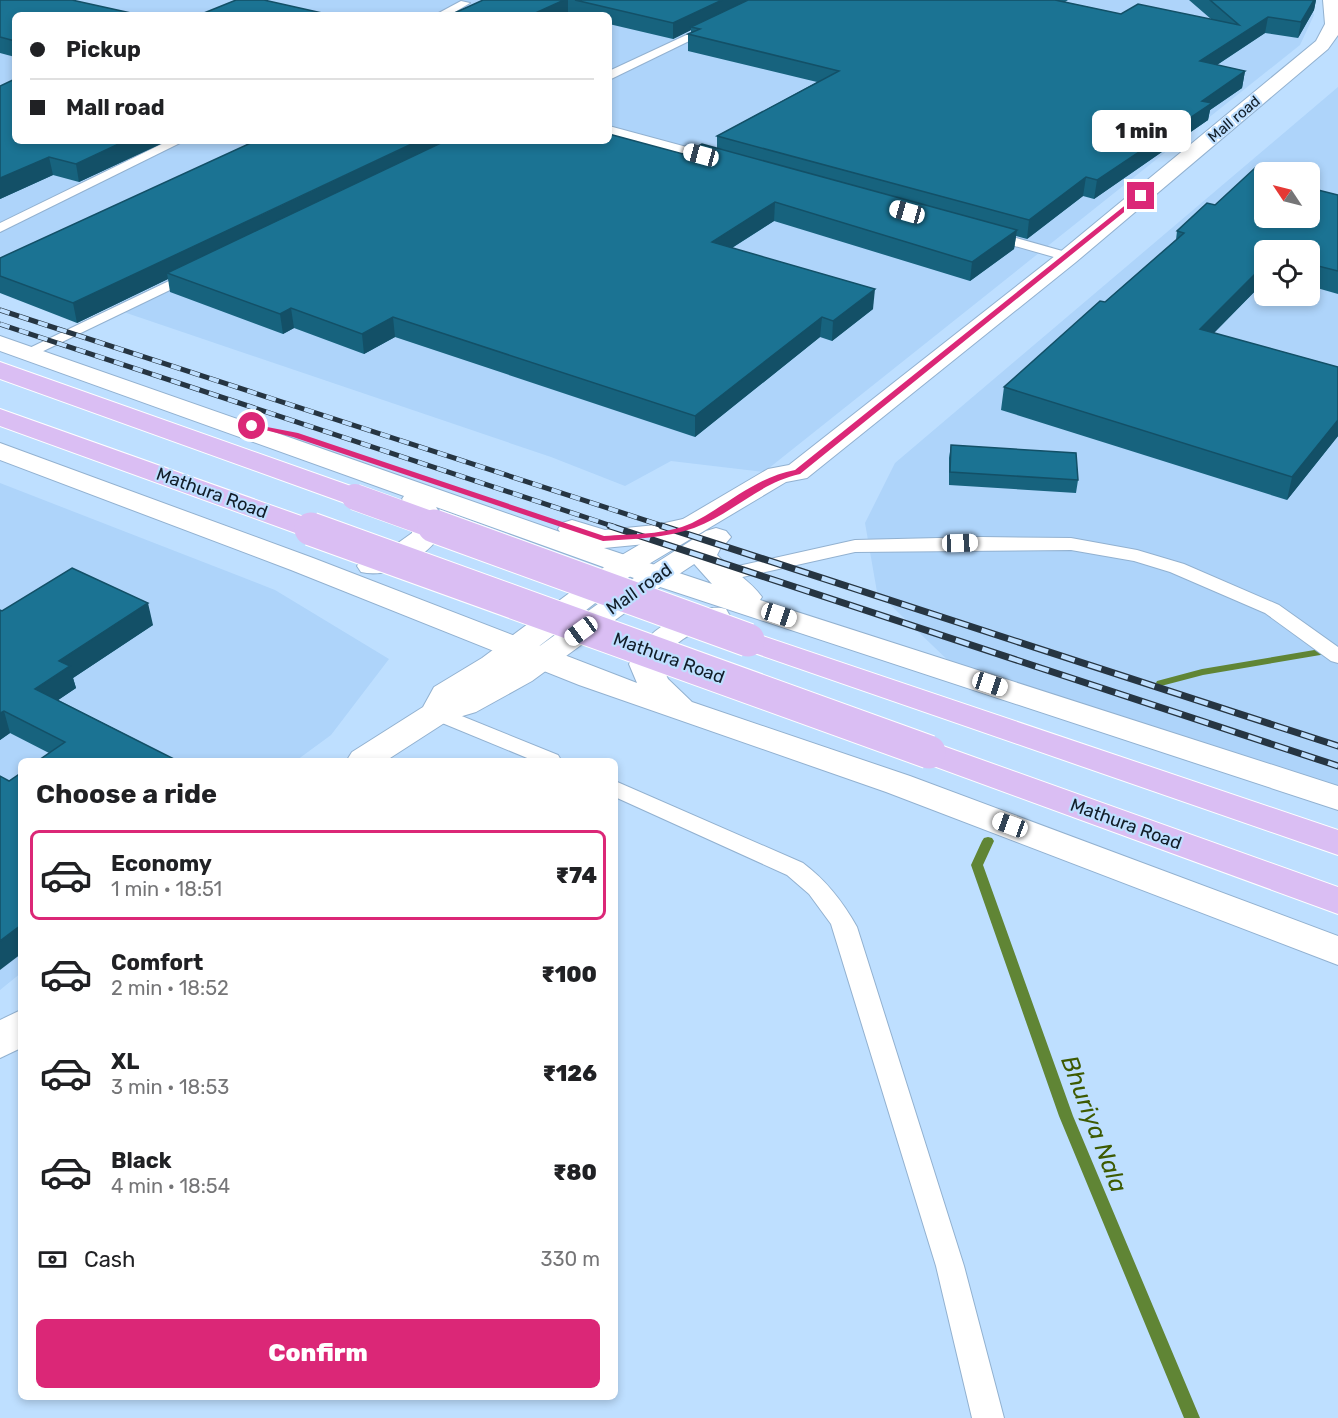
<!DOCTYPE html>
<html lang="en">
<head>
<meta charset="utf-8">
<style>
	:root { --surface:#fff; --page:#f2f2f2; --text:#202124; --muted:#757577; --line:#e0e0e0; --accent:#db2777 }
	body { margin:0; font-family:Rubik,sans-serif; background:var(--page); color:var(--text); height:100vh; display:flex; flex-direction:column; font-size:22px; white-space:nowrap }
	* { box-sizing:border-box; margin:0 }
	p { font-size:20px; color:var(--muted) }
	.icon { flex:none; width:33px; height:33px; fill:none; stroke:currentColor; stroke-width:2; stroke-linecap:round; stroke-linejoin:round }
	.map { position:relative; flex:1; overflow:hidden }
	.details { position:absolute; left:18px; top:758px; width:600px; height:642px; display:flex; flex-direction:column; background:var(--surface); border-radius:9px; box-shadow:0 3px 9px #0003 }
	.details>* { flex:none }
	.guide { position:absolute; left:12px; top:12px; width:600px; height:132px; border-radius:9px; box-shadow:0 3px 9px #0003; display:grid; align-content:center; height:132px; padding:0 18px; background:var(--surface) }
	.needle { width:39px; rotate:305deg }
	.tools { position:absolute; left:1254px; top:162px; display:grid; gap:12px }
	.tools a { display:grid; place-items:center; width:66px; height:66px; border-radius:9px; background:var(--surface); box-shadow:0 3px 9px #0003; font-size:30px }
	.end { position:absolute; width:27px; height:27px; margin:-14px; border:8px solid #db2777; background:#fff; box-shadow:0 0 0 3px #fff }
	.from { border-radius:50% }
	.bubble { position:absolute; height:42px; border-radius:9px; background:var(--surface); box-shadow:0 3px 9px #0003; font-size:20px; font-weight:800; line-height:42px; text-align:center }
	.car { position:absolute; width:18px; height:36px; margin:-18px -9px; border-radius:8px; box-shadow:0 0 4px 2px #0007; background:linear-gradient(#fff 24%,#345 0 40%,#fff 0 76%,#345 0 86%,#fff 0) }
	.guide b { display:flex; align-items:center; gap:21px; height:57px; font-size:22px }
	.guide b+b { border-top:2px solid var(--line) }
	.guide i { width:15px; height:15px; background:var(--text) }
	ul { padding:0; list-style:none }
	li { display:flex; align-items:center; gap:18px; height:90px; margin:0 12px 9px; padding:0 6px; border:3px solid transparent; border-radius:9px }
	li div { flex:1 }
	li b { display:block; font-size:22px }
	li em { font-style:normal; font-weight:800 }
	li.current { border-color:var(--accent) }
	li>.icon { width:54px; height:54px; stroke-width:1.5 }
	h2 { padding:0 18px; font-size:27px; line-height:72px }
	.pay { display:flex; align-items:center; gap:15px; height:66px; padding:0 18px; font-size:22px }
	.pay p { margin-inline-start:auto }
	.primary-button { display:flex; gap:12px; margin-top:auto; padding:12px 18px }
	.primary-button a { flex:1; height:69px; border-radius:9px; background:var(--accent); color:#fff; font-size:24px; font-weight:800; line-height:69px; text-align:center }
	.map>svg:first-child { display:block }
	.built { fill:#aed4fa; fill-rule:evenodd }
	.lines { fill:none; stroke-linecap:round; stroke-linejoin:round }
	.stream { fill:#608535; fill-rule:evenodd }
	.service-casing { stroke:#92b1d0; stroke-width:2 }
	.tertiary-casing { stroke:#92b1d0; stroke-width:2 }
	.secondary-casing { stroke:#92b1d0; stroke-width:2 }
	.trunk-casing { stroke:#fff; stroke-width:2 }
	.service { fill:#fff; fill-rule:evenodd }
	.tertiary { fill:#fff; fill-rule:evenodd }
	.secondary { fill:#fff; fill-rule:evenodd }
	.trunk { fill:#dabef3; fill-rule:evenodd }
	.rail-far1-casing { stroke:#263542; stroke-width:5 }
	.rail-casing { stroke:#263542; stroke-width:7 }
	.rail-far1 { stroke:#bedfff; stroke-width:4; stroke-dasharray:10; stroke-linecap:butt }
	.rail { stroke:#bedfff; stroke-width:4.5; stroke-dasharray:14; stroke-linecap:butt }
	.trunk-bridge-far1-casing { stroke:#fff; stroke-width:27; stroke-linecap:butt }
	.trunk-bridge-casing { stroke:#fff; stroke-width:35; stroke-linecap:butt }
	.trunk-bridge-far1 { stroke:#dabef3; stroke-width:26 }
	.trunk-bridge { stroke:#dabef3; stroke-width:33 }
	.wall { fill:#17637e }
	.shaded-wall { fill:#135067 }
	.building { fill:#1b7393; stroke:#135067; stroke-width:1.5 }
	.route { fill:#db2777 }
	.labels { text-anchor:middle; stroke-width:4.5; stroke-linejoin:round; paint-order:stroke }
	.far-street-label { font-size:15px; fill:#111d28; stroke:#bedfff }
	.street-label { font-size:18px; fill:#111d28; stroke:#bedfff }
	.near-water-label { font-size:24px; font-style:italic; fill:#3d5a02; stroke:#bedfff }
</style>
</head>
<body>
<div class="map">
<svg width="1338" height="1418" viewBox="0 0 1338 1418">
	<rect width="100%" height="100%" fill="#bedfff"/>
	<!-- built -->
	<g class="built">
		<path d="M 0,0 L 1308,0 L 1314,15 L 1300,45 L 764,472 L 671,461 L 625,486 L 551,457 L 0,270 ZM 15,15 L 609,15 L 609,141 L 15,141 Z"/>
		<path d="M 1338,87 L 1338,801 L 959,671 L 877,592 L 865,523 L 895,463 ZM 1264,172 L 1310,172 L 1310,218 L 1264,218 ZM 1264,250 L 1310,250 L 1310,296 L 1264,296 Z"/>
		<path d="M 0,483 L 275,590 L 389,659 L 331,735 L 297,760 L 21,760 L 21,973 L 0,990 Z"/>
	</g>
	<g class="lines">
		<!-- stream -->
		<g class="stream">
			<path d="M 1338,646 L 1338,652 L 1203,675 L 1161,686 L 1156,683 L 1157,681 L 1202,669 Z"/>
			<path d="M 988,837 L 992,838 L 994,841 L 983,865 L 1073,1116 L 1200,1418 L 1184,1418 L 1059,1116 L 971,865 L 982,841 L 984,838 Z"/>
		</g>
		<!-- service casing -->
		<g class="service-casing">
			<g id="service">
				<path d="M 461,1 L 470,3 L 450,15 L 435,15 Z"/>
				<path d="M 710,24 L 720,26 L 609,80 L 609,71 Z"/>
				<path d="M 609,126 L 720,156 L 722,159 L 715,163 L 609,134 Z"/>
				<path d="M 168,141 L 184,141 L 0,232 L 0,223 Z"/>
				<path d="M 988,230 L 1073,254 L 1075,257 L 1068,261 L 983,237 L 981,234 Z"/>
				<path d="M 194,269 L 199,270 L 201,273 L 199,276 L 33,356 L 21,356 L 19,353 Z"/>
				<path d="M 981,537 L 1071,538 L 1137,550 L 1184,564 L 1279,605 L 1338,647 L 1338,663 L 1331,661 L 1265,613 L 1170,572 L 1134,561 L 1071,550 L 855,552 L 720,582 L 710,576 L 720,570 L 855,540 Z"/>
				<path d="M 437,706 L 558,755 L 561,760 L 532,760 L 430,718 L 426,713 L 430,708 Z"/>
				<path d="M 615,781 L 803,863 C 827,881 843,902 857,927 L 964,1266 L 1004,1418 L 972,1418 L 936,1266 L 831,924 L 809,894 L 787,875 L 615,797 Z"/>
			</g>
		</g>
		<!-- tertiary casing -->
		<g class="tertiary-casing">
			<g id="tertiary">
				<path d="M 1323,0 L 1338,0 L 1338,35 L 1328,49 L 1076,262 L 807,478 L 786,482 L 637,571 L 530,653 L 645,570 L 706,531 L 716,528 L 726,531 L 731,537 L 726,543 L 667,582 L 532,681 L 476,712 L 449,720 L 387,760 L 347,760 L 352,752 L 423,707 L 434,687 L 482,658 L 615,559 L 768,469 L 789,465 L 1060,252 L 1316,41 L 1325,24 Z"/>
				<path d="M 21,1010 L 21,1048 L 0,1058 L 0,1020 Z"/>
			</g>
		</g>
		<!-- secondary casing -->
		<g class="secondary-casing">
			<g id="secondary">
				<path d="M 0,336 L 560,532 L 558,529 L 562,523 L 572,520 L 605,530 L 656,525 L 692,517 L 702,520 L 706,526 L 702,532 L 656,543 L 604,548 L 712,584 L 687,556 L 699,535 L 709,532 L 719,535 L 724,541 L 717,555 C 731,570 751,581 762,597 L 760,600 L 1338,786 L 1338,810 L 645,582 L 436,507 L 441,515 L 441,535 C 424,558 390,579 361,572 L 357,566 L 361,560 L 384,553 L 412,533 L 413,515 L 402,499 L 404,496 L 0,351 Z"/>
				<path d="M 0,443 L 313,558 L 637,683 L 629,664 C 648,634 659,623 694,613 C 706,609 714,606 726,609 L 730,616 C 722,628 705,628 692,634 C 678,640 669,651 661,664 L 668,679 L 692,702 L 910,776 L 1338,936 L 1338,965 L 886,792 L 579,685 L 291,570 L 0,460 Z"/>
			</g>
		</g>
		<!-- trunk casing -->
		<g class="trunk-casing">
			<g id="trunk">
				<path d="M 0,362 L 365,491 L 369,497 L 365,503 L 355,505 L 345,503 L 0,379 Z"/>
				<path d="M 0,409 L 321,523 L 325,529 L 321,535 L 311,538 L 301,535 L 0,426 Z"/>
				<path d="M 748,631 L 1338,830 L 1338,855 L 737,647 L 732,640 L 737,633 Z"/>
				<path d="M 929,741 L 1338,887 L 1338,914 L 917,760 L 912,752 L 917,744 Z"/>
			</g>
		</g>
		<!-- service -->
		<use href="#service" class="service"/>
		<!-- tertiary -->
		<use href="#tertiary" class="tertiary"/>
		<!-- secondary -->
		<use href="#secondary" class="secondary"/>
		<!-- trunk -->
		<use href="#trunk" class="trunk"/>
		<!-- rail-far1 casing -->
		<g class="rail-far1-casing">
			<g id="rail-far1">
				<path d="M 0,310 L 666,527"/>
				<path d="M 0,324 L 615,527"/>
			</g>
		</g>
		<!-- rail casing -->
		<g class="rail-casing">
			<g id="rail">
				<path d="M 610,526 L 1338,766"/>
				<path d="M 662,526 L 1338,746"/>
			</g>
		</g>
		<!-- rail-far1 -->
		<use href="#rail-far1" class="rail-far1"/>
		<!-- rail -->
		<use href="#rail" class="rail"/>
		<!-- trunk-bridge-far1 casing -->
		<g class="trunk-bridge-far1-casing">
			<path id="trunk-bridge-far1" d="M 355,497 L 438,527"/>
		</g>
		<!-- trunk-bridge casing -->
		<g class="trunk-bridge-casing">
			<g id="trunk-bridge">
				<path d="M 434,526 L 748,640"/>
				<path d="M 311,529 L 929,752"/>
			</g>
		</g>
		<!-- trunk-bridge-far1 -->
		<use href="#trunk-bridge-far1" class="trunk-bridge-far1"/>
		<!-- trunk-bridge -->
		<use href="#trunk-bridge" class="trunk-bridge"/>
	</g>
	<!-- wall -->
	<g class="wall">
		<path d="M 0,0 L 15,15 L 15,57 L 0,53 Z"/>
		<path d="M 483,0 L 1068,0 L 1065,2 L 1121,14 L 1211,19 L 1189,0 L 1316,0 L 1314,10 L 1298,38 L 1265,33 L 1217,65 L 1245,71 L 1242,88 L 1210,110 L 1208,120 L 1094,199 L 1083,196 L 1027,239 L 1016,236 L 1014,249 L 970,281 L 774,221 L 732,248 L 873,309 L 832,341 L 820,337 L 695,437 L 395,337 L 364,354 L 294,328 L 283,334 L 170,292 L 168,279 L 77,323 L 0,293 L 0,258 L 717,148 L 717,136 L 817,82 L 688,51 L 688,34 L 691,33 L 691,30 L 673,39 L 609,24 L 609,15 L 572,15 L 568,14 L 566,15 L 450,15 Z"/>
		<path d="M 0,86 L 15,141 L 167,141 L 79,182 L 53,175 L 0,199 Z"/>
		<path d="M 1338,195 L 1338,294 L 1310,286 L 1310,250 L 1264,250 L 1264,282 L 1214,333 L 1338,367 L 1338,436 L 1287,500 L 1001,410 L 1004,387 L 1105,302 L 1176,240 L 1177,231 L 1264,218 Z"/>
		<path d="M 951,445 L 1078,480 L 1076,493 L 949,485 L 949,458 Z"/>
		<path d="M 0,610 L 153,625 L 73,678 L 76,688 L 58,700 L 174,759 L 49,753 L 10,733 L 0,740 Z"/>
	</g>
	<!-- shaded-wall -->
	<g class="shaded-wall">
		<path d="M 564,0 L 568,0 L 568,14 L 566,15 L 531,15 Z"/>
		<path d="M 722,0 L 756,0 L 691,27 L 691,30 L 673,39 L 673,23 Z"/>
		<path d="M 1314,0 L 1316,0 L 1314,10 L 1298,38 L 1301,22 Z"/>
		<path d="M 1268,17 L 1265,33 L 1197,78 L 1200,61 Z"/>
		<path d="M 1245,71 L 1242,88 L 1210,110 L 1208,120 L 1094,199 L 1097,180 L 1202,101 Z"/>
		<path d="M 125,141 L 167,141 L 79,182 L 76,164 Z"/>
		<path d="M 418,141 L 457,141 L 167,273 L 168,279 L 77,323 L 73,303 Z"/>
		<path d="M 49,157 L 53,175 L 0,199 L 0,178 Z"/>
		<path d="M 1086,177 L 1083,196 L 1027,239 L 1029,220 Z"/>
		<path d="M 775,202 L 774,221 L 711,261 L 712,242 Z"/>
		<path d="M 1017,230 L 1014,249 L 970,281 L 972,262 Z"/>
		<path d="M 1264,265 L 1264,282 L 1196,351 L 1200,329 Z"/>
		<path d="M 875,289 L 873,309 L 832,341 L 833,321 Z"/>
		<path d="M 291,308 L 294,328 L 283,334 L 280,314 Z"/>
		<path d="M 393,317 L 395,337 L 364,354 L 362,334 Z"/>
		<path d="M 822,317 L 820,337 L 695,437 L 695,416 Z"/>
		<path d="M 1338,420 L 1338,436 L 1287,500 L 1292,477 Z"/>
		<path d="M 148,603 L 153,625 L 73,678 L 76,688 L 42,711 L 35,689 L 59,661 Z"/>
		<path d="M 4,711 L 10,733 L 0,740 L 0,713 Z"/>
		<path d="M 21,925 L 21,954 L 0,970 L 0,941 Z"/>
	</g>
	<!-- building -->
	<g class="building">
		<path d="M 0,0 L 72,0 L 140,15 L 15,15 L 15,41 L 0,37 Z"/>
		<path d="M 236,0 L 264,0 L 331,15 L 199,15 Z"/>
		<path d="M 483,0 L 564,0 L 531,15 L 450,15 Z"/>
		<path d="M 575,0 L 722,0 L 673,23 Z"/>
		<path d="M 748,0 L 1055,0 L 1121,14 L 1138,4 L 1239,25 L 1210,0 L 1314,0 L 1301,22 L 1268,17 L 1200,61 L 1245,71 L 1202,101 L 1212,103 L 1097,180 L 1086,177 L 1029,220 L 717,136 L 839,71 L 688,34 L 700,29 L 691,27 Z"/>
		<path d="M 15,79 L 15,141 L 125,141 L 76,164 L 49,157 L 0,178 L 0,86 Z"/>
		<path d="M 609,134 L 683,154 L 702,144 L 1017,230 L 972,262 L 775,202 L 712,242 L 875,289 L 833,321 L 822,317 L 695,416 L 393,317 L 362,334 L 291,308 L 280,314 L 167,273 L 445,141 L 609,141 Z"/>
		<path d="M 255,141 L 418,141 L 73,303 L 0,276 L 0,258 Z"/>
		<path d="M 1255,168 L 1276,172 L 1264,172 L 1264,218 L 1310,218 L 1310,188 L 1338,195 L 1338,271 L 1310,264 L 1310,250 L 1264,250 L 1264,265 L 1200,329 L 1338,367 L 1338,420 L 1292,477 L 1004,387 L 1100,301 L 1105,302 L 1184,233 L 1177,231 L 1207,203 L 1215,205 Z"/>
		<path d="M 951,445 L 1076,453 L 1078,480 L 950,472 Z"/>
		<path d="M 72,568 L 148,603 L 59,661 L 70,666 L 35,689 L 174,759 L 172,760 L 39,760 L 65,742 L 4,711 L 0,713 L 0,610 L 2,611 Z"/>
		<path d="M 21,773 L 21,925 L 0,941 L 0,776 L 9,781 Z"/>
	</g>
	<!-- route -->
	<path class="route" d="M 1138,195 L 1144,196 L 800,474 C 759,483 732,514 694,528 C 666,538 633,539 603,541 L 293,437 L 249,426 L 252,424 L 298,433 L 604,536 C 631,534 666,535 692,523 C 726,506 756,477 795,470 Z"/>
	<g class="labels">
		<!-- far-street labels -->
		<g class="far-street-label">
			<text transform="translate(1234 119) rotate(-40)" y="5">Mall road</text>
		</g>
		<!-- street labels -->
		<g class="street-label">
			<text transform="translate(212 493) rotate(20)" y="6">Mathura Road</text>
			<text transform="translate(639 589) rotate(-35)" y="6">Mall road</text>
			<text transform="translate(669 658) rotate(20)" y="6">Mathura Road</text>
			<text transform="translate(1126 824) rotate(20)" y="6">Mathura Road</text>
		</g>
		<!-- near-water labels -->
		<g class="near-water-label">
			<text transform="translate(1094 1124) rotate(69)" y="8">Bhuriya Nala</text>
		</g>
	</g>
</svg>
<div class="tools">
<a><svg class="needle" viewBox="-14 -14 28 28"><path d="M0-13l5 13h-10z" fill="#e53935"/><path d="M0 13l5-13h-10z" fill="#757577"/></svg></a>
<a><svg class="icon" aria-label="locate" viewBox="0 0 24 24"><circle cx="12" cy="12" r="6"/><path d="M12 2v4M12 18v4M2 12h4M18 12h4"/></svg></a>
</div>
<i class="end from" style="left:252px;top:426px"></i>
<i class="end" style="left:1141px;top:196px"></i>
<div class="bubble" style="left:1092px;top:110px;width:99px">1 min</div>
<i class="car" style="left:701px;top:155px;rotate:285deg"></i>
<i class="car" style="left:907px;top:212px;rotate:286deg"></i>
<i class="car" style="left:960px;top:543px;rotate:88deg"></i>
<i class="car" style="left:779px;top:615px;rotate:108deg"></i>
<i class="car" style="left:581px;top:631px;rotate:234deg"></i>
<i class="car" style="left:990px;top:684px;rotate:108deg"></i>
<i class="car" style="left:1010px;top:825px;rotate:290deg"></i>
<div class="guide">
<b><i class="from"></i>Pickup</b>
<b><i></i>Mall road</b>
</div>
<section class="details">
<h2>Choose a ride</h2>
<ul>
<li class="current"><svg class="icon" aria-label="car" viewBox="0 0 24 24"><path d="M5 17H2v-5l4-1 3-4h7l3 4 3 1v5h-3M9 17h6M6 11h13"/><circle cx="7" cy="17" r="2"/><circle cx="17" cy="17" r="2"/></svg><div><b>Economy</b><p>1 min · 18:51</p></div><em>₹74</em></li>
<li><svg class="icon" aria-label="car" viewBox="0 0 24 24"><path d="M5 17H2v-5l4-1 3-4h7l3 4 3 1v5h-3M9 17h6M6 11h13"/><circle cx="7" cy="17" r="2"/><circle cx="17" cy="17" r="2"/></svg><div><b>Comfort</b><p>2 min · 18:52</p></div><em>₹100</em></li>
<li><svg class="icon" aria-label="car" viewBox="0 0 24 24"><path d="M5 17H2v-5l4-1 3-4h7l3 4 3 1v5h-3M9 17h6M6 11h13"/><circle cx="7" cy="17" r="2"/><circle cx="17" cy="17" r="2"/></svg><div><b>XL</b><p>3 min · 18:53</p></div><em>₹126</em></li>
<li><svg class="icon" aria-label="car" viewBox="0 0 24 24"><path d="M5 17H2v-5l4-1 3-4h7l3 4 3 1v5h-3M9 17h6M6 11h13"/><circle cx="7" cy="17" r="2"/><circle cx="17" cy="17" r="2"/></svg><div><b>Black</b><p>4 min · 18:54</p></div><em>₹80</em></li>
</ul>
<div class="pay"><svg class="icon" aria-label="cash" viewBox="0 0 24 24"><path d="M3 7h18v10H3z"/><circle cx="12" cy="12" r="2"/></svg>Cash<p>330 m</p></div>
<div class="primary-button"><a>Confirm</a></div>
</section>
</div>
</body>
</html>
